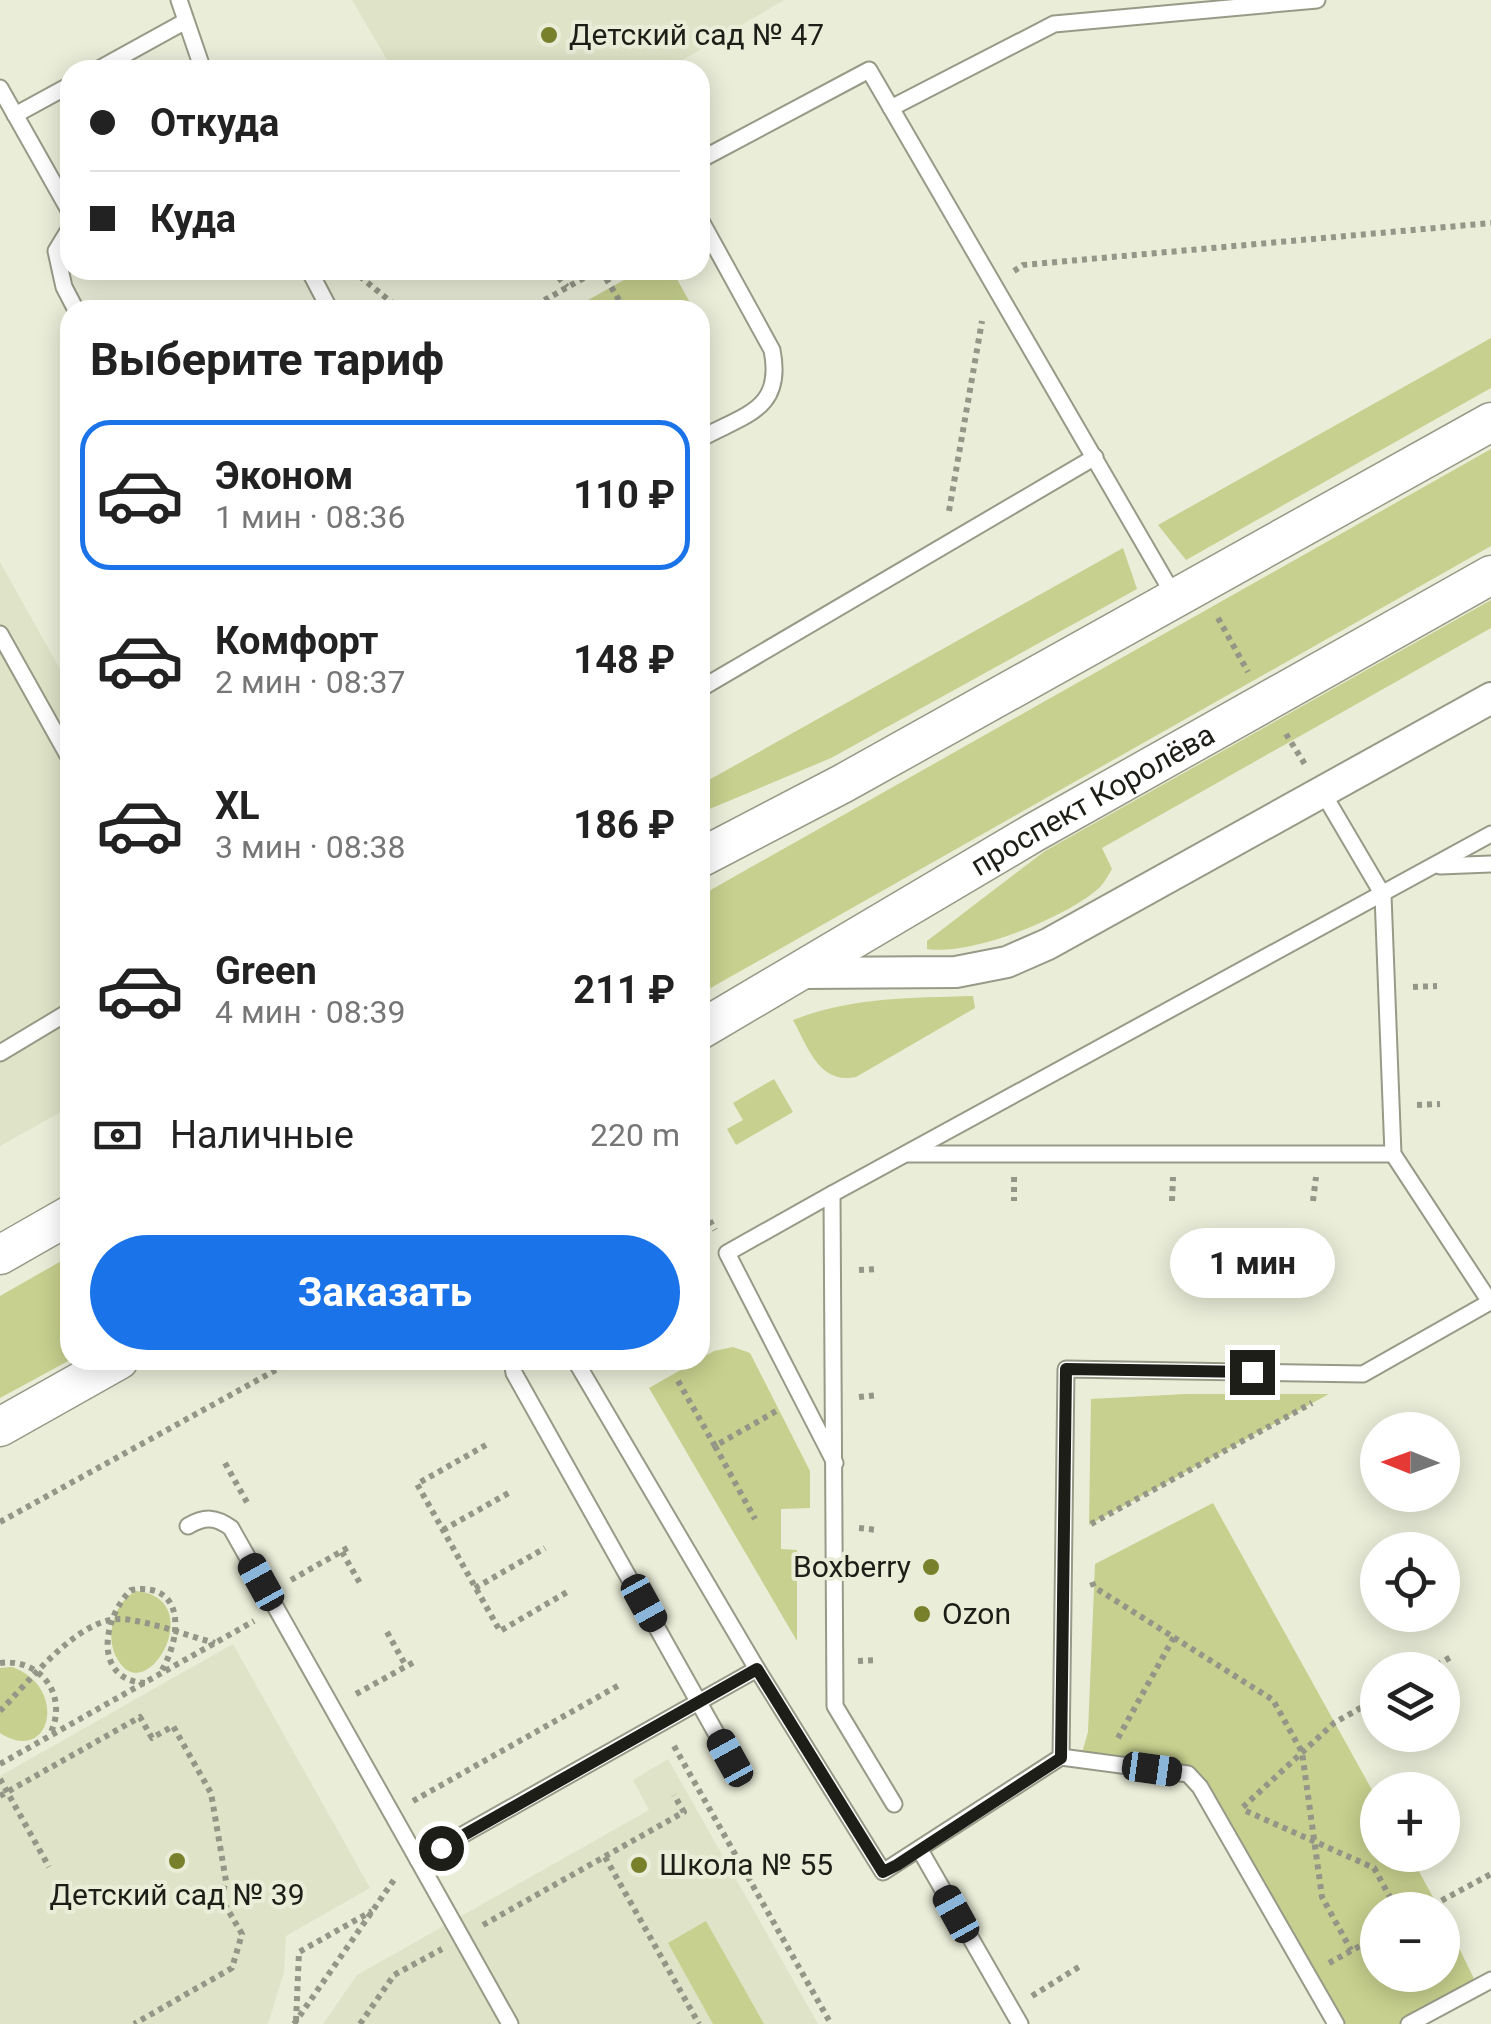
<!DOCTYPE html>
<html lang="ru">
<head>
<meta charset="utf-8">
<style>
	:root { --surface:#fff; --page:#f2f2f2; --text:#222; --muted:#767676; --line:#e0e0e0; --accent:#1a73e8 }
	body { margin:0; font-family:Roboto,sans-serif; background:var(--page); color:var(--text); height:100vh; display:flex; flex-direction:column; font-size:38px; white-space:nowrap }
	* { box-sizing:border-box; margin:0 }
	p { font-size:32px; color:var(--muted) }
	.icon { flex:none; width:55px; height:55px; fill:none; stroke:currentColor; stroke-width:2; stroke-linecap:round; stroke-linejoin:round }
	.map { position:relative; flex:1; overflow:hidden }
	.side { position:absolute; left:60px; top:300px; width:650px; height:1070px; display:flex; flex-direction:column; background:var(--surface); border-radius:30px; box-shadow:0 5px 25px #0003 }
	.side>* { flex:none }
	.top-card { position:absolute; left:60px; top:60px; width:650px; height:220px; border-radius:30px; box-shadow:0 5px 25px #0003; display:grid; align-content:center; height:220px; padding:0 30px; background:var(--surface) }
	.needle { width:65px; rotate:271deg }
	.fabs { position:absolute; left:1360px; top:1412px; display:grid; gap:20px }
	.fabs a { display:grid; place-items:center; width:100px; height:100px; border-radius:50%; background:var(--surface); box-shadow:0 5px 25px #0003; font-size:50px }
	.end { position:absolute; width:45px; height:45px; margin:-22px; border:12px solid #1d1e17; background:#fff; box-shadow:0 0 0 5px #fff }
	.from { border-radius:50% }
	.bubble { position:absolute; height:70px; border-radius:35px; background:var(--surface); box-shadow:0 5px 25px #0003; font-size:32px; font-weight:700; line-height:70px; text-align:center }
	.car { position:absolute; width:30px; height:60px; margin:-30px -15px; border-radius:12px; box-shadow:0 0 8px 2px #0007; background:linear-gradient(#222 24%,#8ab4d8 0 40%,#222 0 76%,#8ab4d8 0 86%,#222 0) }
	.top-card b { display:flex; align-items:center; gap:35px; height:95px; font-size:38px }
	.top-card b+b { border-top:2px solid var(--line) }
	.top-card i { width:25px; height:25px; background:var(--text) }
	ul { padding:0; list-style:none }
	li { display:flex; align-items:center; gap:30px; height:150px; margin:0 20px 15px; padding:0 10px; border:5px solid transparent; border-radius:30px }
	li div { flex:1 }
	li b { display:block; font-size:38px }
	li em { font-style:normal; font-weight:700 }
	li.current { border-color:var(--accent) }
	li>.icon { width:90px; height:90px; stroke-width:1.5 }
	h2 { padding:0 30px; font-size:45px; line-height:120px }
	.pay { display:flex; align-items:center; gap:25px; height:110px; padding:0 30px; font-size:38px }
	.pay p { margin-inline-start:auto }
	.primary-button { display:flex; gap:20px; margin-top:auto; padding:20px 30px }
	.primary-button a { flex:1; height:115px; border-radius:60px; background:var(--accent); color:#fff; font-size:40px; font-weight:700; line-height:115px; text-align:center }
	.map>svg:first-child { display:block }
	.built { fill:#dfe3c7 }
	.green { fill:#c7d08e }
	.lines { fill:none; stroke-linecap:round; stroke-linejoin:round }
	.service-casing { stroke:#979a87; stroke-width:19 }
	.minor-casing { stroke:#979a87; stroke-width:34 }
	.tertiary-casing { stroke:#979a87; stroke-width:41 }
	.path { stroke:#949687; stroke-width:6; stroke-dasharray:5 5; stroke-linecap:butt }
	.service { stroke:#fff; stroke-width:15 }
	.minor { stroke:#fff; stroke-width:30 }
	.tertiary { stroke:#fff; stroke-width:38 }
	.route { stroke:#1d1e17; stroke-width:12 }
	.poi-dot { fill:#78802b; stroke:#eaedd8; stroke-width:4 }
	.labels { text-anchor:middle; stroke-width:8; stroke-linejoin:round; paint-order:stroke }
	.poi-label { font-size:30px; fill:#1d1e17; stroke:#eaedd8; text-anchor:start }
	.street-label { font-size:30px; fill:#1d1e17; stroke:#eaedd8 }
</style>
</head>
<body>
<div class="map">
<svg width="1491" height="2024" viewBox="0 0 1491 2024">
	<rect width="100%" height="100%" fill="#eaedd8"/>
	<!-- built -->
	<g class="built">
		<path d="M 352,0 L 784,0 L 666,70 L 393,70 Z"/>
		<path d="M 0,562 L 70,687 L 70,1107 L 0,1146 Z"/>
		<path d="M 233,1644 L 370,1888 L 286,1936 L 284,1972 L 268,2024 L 0,2024 L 0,1776 Z"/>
		<path d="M 668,1759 L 818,2024 L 323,2024 L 357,1975 L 649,1810 L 633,1780 Z"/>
	</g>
	<!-- green -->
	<g class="green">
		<path d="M 642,270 L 672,270 L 694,310 L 570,310 Z"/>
		<path d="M 1491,338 L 1491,388 L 1186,560 L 1158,525 Z"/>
		<path d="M 1491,449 L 1491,546 L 700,994 L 700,896 Z"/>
		<path d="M 1123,548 L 1137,589 L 831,758 L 700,813 L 700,785 Z"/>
		<path d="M 1491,600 L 1491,628 L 1102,848 L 1112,869 C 1108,875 1104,884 1098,889 C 1064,918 972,956 927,949 L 927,941 L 1045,851 Z"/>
		<path d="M 973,996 L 975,1008 L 856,1077 C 819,1085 808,1047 793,1020 C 853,997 909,998 973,996 Z"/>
		<path d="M 774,1079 L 793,1112 L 736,1145 L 727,1129 L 743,1120 L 733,1103 Z"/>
		<path d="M 70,1256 L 70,1360 L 0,1398 L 0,1296 Z"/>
		<path d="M 733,1347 L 750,1353 L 810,1471 L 810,1508 L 781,1509 L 781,1549 L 797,1550 L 797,1641 L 649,1388 L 714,1351 Z"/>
		<path d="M 1186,1394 L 1329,1394 L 1089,1525 L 1091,1399 Z"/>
		<path d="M 1213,1503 L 1377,1799 L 1378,1855 L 1410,1855 L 1440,1910 L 1378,1910 L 1378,1975 L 1442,1975 L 1443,1915 L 1478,1987 L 1409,2024 L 1336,2024 L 1188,1774 L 1080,1760 L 1088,1732 L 1095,1564 Z"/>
		<path d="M 136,1591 C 210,1598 147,1710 118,1660 C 104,1638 113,1603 136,1591 Z"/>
		<path d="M 12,1667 C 69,1687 51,1766 0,1733 L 0,1668 Z"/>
		<path d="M 706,1921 L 764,2024 L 713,2024 L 668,1943 Z"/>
	</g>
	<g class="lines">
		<!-- service casing -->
		<g class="service-casing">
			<g id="service">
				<path d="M 179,0 L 203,70"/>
				<path d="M 97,70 L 184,22"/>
				<path d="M 0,88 L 70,212"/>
				<path d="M 891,108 L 1054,24 L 1317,0"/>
				<path d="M 15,115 L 70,85"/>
				<path d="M 700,160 L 869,70 L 1176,599"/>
				<path d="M 700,219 L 772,350 C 784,410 745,414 700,439"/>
				<path d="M 70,228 L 56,251 L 64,287 L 76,310"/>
				<path d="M 309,270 L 330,310"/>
				<path d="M 0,634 L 70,759"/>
				<path d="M 700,689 L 1095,457"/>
				<path d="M 1440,866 L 1491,864"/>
				<path d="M 0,1053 L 70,1011"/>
				<path d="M 908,1154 L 1393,1154"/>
				<path d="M 832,1194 L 1491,834"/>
				<path d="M 512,1360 L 514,1373 L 730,1758"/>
				<path d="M 575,1360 L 757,1669 L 883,1872 L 1061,1757 L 1188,1774 L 1200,1787 L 1336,2024"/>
				<path d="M 835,1463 L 727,1253 L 832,1194 L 835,1706 L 894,1804"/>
				<path d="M 188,1526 C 205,1516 216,1517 231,1528 L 418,1860 L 757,1669"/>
				<path d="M 1061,1757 L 1066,1369 L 1363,1374 L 1490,1302 L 1393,1154 L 1383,895 L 1323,793"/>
				<path d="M 920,1850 L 1020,2024"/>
				<path d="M 418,1860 L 510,2024"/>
				<path d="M 1409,2024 L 1491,1980"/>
			</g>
		</g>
		<!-- minor casing -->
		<g class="minor-casing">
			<path id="minor" d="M 801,973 L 956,972 L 1007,962 L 1048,944 L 1491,698"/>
		</g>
		<!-- tertiary casing -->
		<g class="tertiary-casing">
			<g id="tertiary">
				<path d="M 700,858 L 842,784 L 1491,422"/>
				<path id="s1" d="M 700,1030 L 1033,833 L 1491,575"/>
				<path d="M 0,1255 L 70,1215"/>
				<path d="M 0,1427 L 119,1360"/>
			</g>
		</g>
		<!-- path -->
		<g class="path">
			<path d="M 352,270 L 401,310"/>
			<path d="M 552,270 L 567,287"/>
			<path d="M 601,270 L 625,310"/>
			<path d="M 1014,271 L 1023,265 L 1491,223"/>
			<path d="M 527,310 L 598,270"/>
			<path d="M 949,511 L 982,321"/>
			<path d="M 1218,618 L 1248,672"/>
			<path d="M 1286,734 L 1306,766"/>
			<path d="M 1413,987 L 1437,986"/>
			<path d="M 1417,1105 L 1440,1104"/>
			<path d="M 1014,1177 L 1014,1201"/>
			<path d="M 1172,1201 L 1173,1177"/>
			<path d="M 1313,1201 L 1316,1177"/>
			<path d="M 700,1203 L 715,1230"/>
			<path d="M 859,1270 L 878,1269"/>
			<path d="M 678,1381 L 715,1446 L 778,1410"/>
			<path d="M 859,1397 L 878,1395"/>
			<path d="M 486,1445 L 417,1484 L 500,1631 L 569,1591"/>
			<path d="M 715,1446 L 755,1519"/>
			<path d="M 225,1463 L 249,1506"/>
			<path d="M 0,1522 L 294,1360"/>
			<path d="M 1091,1524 L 1312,1403"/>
			<path d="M 859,1528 L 877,1530"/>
			<path d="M 443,1530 L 512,1491"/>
			<path d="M 342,1552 L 361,1585"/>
			<path d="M 291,1580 L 351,1546"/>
			<path d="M 1092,1582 L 1094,1587 L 1273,1700 L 1302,1752 L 1322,1897 L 1351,1950"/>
			<path d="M 475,1588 L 545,1548"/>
			<path d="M 387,1632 L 406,1666"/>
			<path d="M 858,1661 L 877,1660"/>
			<path d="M 0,1663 C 41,1658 69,1696 50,1734"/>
			<path d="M 1428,1670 L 1451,1657"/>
			<path d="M 145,1683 C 92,1680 103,1617 131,1590 C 188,1581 181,1641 160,1673"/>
			<path d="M 356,1694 L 416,1661"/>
			<path d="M 0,1711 C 29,1682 79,1616 123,1619 C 153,1622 185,1635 215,1643"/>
			<path d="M 1118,1738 L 1174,1637"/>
			<path d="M 674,1746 L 831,2024"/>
			<path d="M 0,1764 L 254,1621"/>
			<path d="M 0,1779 L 49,1867"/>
			<path d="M 0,1796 L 140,1717 L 152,1738 L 173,1726 L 211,1793 L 226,1881 L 221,1898 L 242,1934 L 232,1968 L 134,2024"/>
			<path d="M 413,1801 L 621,1684"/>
			<path d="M 1243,1807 L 1334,1723 L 1378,1698"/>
			<path d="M 1246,1811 L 1374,1868 L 1397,1910"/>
			<path d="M 605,1857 L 699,2024"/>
			<path d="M 1424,1910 L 1491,1874"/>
			<path d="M 483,1925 L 684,1812 L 674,1795"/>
			<path d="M 1442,1956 L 1457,1969"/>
			<path d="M 1329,1963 L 1378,1936"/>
			<path d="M 1032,1996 L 1082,1965"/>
			<path d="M 296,2021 L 299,1952 L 372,1911"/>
			<path d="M 294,2024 L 396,1877"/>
			<path d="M 360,2024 L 394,1975 L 442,1949"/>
		</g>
		<!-- service -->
		<use href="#service" class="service"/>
		<!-- minor -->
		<use href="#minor" class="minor"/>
		<!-- tertiary -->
		<use href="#tertiary" class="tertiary"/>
	</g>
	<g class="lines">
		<!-- route -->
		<path class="route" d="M 441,1848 L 757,1669 L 883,1872 L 897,1865 L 1061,1758 L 1066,1369 L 1252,1372"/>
	</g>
	<!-- markers -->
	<g class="poi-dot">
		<circle cx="549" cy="35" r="10"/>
		<circle cx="931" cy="1567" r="10"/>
		<circle cx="922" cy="1614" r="10"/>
		<circle cx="177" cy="1861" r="10"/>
		<circle cx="639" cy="1865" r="10"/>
	</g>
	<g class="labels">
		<!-- poi labels -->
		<g class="poi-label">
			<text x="569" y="45">Детский сад № 47</text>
			<text x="911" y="1577" text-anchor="end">Boxberry</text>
			<text x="942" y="1624">Ozon</text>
			<text x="659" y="1875">Школа № 55</text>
			<text x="177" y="1905" text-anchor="middle">Детский сад № 39</text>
		</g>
		<!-- street labels -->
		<g class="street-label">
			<text dy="10" stroke="none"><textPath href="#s1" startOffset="455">проспект Королёва</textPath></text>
		</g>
	</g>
</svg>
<div class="fabs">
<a><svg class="needle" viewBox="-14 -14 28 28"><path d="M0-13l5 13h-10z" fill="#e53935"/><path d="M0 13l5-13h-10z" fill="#767676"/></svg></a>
<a><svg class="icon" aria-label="locate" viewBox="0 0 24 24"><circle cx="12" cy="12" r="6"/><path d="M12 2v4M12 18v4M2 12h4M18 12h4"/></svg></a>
<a><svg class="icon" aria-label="layers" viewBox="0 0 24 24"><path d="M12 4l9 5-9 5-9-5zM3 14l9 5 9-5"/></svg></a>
<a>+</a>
<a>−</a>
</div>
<i class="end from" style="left:441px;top:1848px"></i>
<i class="end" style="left:1252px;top:1372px"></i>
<div class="bubble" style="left:1170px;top:1228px;width:165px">1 мин</div>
<i class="car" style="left:261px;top:1582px;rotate:331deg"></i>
<i class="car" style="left:644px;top:1603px;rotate:151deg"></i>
<i class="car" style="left:730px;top:1758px;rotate:331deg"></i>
<i class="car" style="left:1152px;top:1769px;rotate:98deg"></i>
<i class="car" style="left:956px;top:1914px;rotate:331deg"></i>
<div class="top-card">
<b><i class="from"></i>Откуда</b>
<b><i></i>Куда</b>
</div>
<section class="side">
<h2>Выберите тариф</h2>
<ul>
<li class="current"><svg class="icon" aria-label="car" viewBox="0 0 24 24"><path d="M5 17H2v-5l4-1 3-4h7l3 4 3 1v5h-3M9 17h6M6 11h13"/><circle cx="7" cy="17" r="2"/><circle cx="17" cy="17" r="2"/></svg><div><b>Эконом</b><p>1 мин · 08:36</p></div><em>110 ₽</em></li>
<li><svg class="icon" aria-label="car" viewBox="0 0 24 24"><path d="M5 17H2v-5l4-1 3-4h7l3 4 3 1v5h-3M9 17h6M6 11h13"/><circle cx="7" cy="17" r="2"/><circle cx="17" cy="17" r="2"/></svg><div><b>Комфорт</b><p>2 мин · 08:37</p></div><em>148 ₽</em></li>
<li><svg class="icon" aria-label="car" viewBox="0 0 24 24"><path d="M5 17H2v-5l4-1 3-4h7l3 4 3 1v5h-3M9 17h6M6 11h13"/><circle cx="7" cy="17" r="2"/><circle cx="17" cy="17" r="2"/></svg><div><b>XL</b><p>3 мин · 08:38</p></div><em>186 ₽</em></li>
<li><svg class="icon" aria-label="car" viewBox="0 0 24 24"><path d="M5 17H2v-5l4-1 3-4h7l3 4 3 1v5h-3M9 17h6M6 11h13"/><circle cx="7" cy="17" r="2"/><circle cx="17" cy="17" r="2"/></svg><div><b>Green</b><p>4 мин · 08:39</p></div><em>211 ₽</em></li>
</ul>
<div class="pay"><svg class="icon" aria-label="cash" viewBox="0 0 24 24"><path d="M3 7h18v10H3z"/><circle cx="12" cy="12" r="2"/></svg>Наличные<p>220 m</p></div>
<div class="primary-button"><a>Заказать</a></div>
</section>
</div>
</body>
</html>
